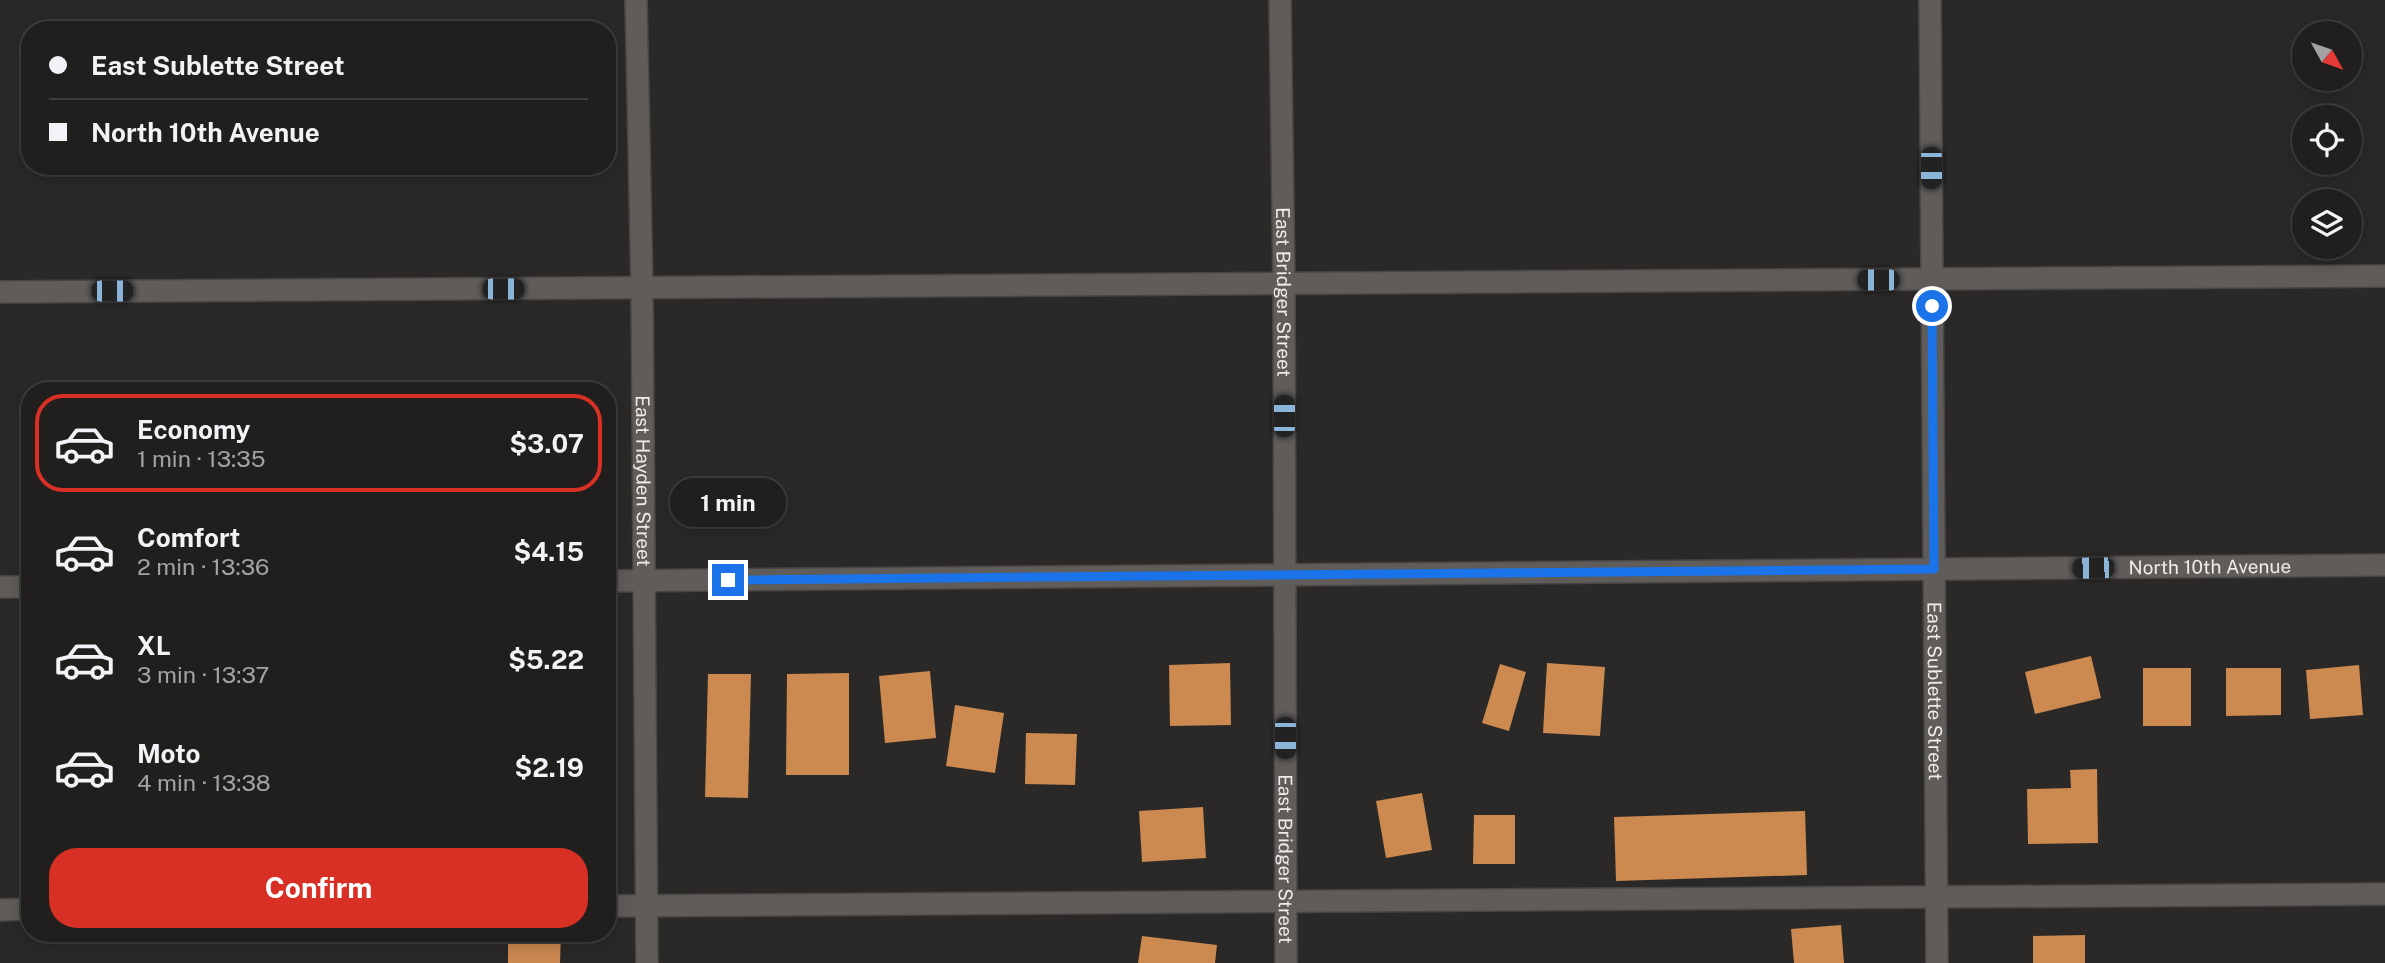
<!DOCTYPE html>
<html lang="en">
<head>
<meta charset="utf-8">
<style>
	:root { --surface:#201f1d; --page:#2d2c2a; --text:#f1f3f6; --muted:#a2a2a4; --line:#3d3d3b; --accent:#d93025 }
	body { margin:0; font-family:"Public Sans",sans-serif; background:var(--page); color:var(--text); height:100vh; display:flex; flex-direction:column; font-size:26px; white-space:nowrap }
	* { box-sizing:border-box; margin:0 }
	p { font-size:23px; color:var(--muted) }
	.icon { flex:none; width:38px; height:38px; fill:none; stroke:currentColor; stroke-width:2; stroke-linecap:round; stroke-linejoin:round }
	.map { position:relative; flex:1; overflow:hidden }
	.sheet { position:absolute; left:21px; top:382px; width:595px; height:560px; display:flex; flex-direction:column; background:var(--surface); border-radius:28px; box-shadow:0 4px 18px #0003,0 0 0 2px var(--line) }
	.sheet>* { flex:none }
	.top-card { position:absolute; left:21px; top:21px; width:595px; height:154px; border-radius:28px; box-shadow:0 4px 18px #0003,0 0 0 2px var(--line); display:grid; align-content:center; height:154px; padding:0 28px; background:var(--surface) }
	.needle { width:46px; rotate:130deg }
	.fabs { position:absolute; left:2292px; top:21px; display:grid; gap:14px }
	.fabs a { display:grid; place-items:center; width:70px; height:70px; border-radius:50%; background:var(--surface); box-shadow:0 4px 18px #0003,0 0 0 2px var(--line); font-size:35px }
	.end { position:absolute; width:32px; height:32px; margin:-16px; border:9px solid #1a73e8; background:#fff; box-shadow:0 0 0 4px #fff }
	.from { border-radius:50% }
	.bubble { position:absolute; height:49px; border-radius:24px; background:var(--surface); box-shadow:0 4px 18px #0003,0 0 0 2px var(--line); font-size:23px; font-weight:700; line-height:49px; text-align:center }
	.car { position:absolute; width:21px; height:42px; margin:-21px -10px; border-radius:9px; box-shadow:0 0 5px 2px #0007; background:linear-gradient(#222 24%,#8ab4d8 0 40%,#222 0 76%,#8ab4d8 0 86%,#222 0) }
	.top-card b { display:flex; align-items:center; gap:24px; height:66px; font-size:26px }
	.top-card b+b { border-top:2px solid var(--line) }
	.top-card i { width:18px; height:18px; background:var(--text) }
	ul { padding:12px 0 0; list-style:none }
	li { display:flex; align-items:center; gap:21px; height:98px; margin:0 14px 10px; padding:0 14px; border:4px solid transparent; border-radius:28px }
	li div { flex:1 }
	li b { display:block; font-size:26px }
	li em { font-style:normal; font-weight:700 }
	li.selected { border-color:var(--accent) }
	li>.icon { width:63px; height:63px; stroke-width:1.5 }
	.button { display:flex; gap:14px; margin-top:auto; padding:14px 28px }
	.button a { flex:1; height:80px; border-radius:28px; background:var(--accent); color:#fff; font-size:28px; font-weight:700; line-height:80px; text-align:center }
	.map>svg:first-child { display:block }
	.building { fill:#cc8950 }
	.lines { fill:none; stroke-linecap:round; stroke-linejoin:round }
	.minor-casing { stroke:#484645; stroke-width:24 }
	.minor { stroke:#5f5c5a; stroke-width:21 }
	.route { stroke:#1a73e8; stroke-width:9 }
	.labels { text-anchor:middle; stroke-width:7; stroke-linejoin:round; paint-order:stroke }
	.street-label { font-size:19px; fill:#eeeceb; stroke:#131211 }
</style>
</head>
<body>
<div class="map">
<svg width="2385" height="963" viewBox="0 0 2385 963">
	<rect width="100%" height="100%" fill="#2b2927"/>
	<!-- building -->
	<g class="building">
		<path d="M 2091,656 L 2101,698 L 2035,714 L 2025,672 Z"/>
		<path d="M 1230,663 L 1231,725 L 1170,726 L 1169,665 Z"/>
		<path d="M 1547,663 L 1605,667 L 1600,736 L 1543,733 Z"/>
		<path d="M 1500,664 L 1526,672 L 1509,731 L 1482,723 Z"/>
		<path d="M 2359,665 L 2363,715 L 2310,719 L 2306,670 Z"/>
		<rect x="2143" y="668" width="48" height="58"/>
		<path d="M 2226,668 L 2281,668 L 2281,715 L 2226,716 Z"/>
		<path d="M 930,671 L 936,738 L 885,743 L 879,676 Z"/>
		<path d="M 849,673 L 849,775 L 786,775 L 787,674 Z"/>
		<path d="M 708,674 L 751,674 L 748,798 L 705,797 Z"/>
		<path d="M 955,705 L 1004,713 L 995,773 L 946,766 Z"/>
		<path d="M 1026,733 L 1077,734 L 1075,785 L 1025,784 Z"/>
		<path d="M 2097,769 L 2098,843 L 2028,844 L 2027,789 L 2071,788 L 2070,770 Z"/>
		<path d="M 1422,793 L 1432,850 L 1386,858 L 1376,801 Z"/>
		<path d="M 1203,807 L 1206,858 L 1142,862 L 1139,811 Z"/>
		<path d="M 1805,811 L 1807,875 L 1616,881 L 1614,817 Z"/>
		<path d="M 1474,815 L 1515,815 L 1515,864 L 1473,864 Z"/>
		<path d="M 1841,925 L 1844,963 L 1794,963 L 1791,929 Z"/>
		<path d="M 508,933 L 561,933 L 560,963 L 508,963 Z"/>
		<path d="M 2085,935 L 2085,963 L 2033,963 L 2033,936 Z"/>
		<path d="M 1142,936 L 1217,945 L 1215,963 L 1138,963 Z"/>
	</g>
	<g class="lines">
		<!-- minor casing -->
		<g class="minor-casing">
			<g id="minor">
				<path id="s1" d="M 636,0 L 642,288 L 647,963"/>
				<path id="s2" d="M 1280,0 L 1284,284 L 1286,963"/>
				<path id="s3" d="M 1930,0 L 1937,963"/>
				<path d="M 0,292 L 2385,276"/>
				<path id="s4" d="M 607,581 L 2385,565"/>
				<path d="M 0,587 L 30,587"/>
				<path d="M 607,906 L 2385,894"/>
				<path d="M 0,910 L 30,909"/>
			</g>
		</g>
		<!-- minor -->
		<use href="#minor" class="minor"/>
	</g>
	<g class="lines">
		<!-- route -->
		<path class="route" d="M 728,580 L 1934,569 L 1932,306"/>
	</g>
	<g class="labels">
		<!-- street labels -->
		<g class="street-label">
			<text dy="7" stroke="none"><textPath href="#s2" startOffset="292">East Bridger Street</textPath></text>
			<text dy="7" stroke="none"><textPath href="#s1" startOffset="481">East Hayden Street</textPath></text>
			<text dy="7" stroke="none"><textPath href="#s4" startOffset="1603">North 10th Avenue</textPath></text>
			<text dy="7" stroke="none"><textPath href="#s3" startOffset="691">East Sublette Street</textPath></text>
			<text dy="7" stroke="none"><textPath href="#s2" startOffset="859">East Bridger Street</textPath></text>
		</g>
	</g>
</svg>
<div class="fabs">
<a><svg class="needle" viewBox="-14 -14 28 28"><path d="M0-13l5 13h-10z" fill="#e53935"/><path d="M0 13l5-13h-10z" fill="#a2a2a4"/></svg></a>
<a><svg class="icon" aria-label="locate" viewBox="0 0 24 24"><circle cx="12" cy="12" r="6"/><path d="M12 2v4M12 18v4M2 12h4M18 12h4"/></svg></a>
<a><svg class="icon" aria-label="layers" viewBox="0 0 24 24"><path d="M12 4l9 5-9 5-9-5zM3 14l9 5 9-5"/></svg></a>
</div>
<i class="end from" style="left:1932px;top:306px"></i>
<i class="end" style="left:728px;top:580px"></i>
<div class="bubble" style="left:670px;top:478px;width:116px">1 min</div>
<i class="car" style="left:1931px;top:168px;rotate:180deg"></i>
<i class="car" style="left:1878px;top:280px;rotate:270deg"></i>
<i class="car" style="left:503px;top:289px;rotate:90deg"></i>
<i class="car" style="left:112px;top:291px;rotate:90deg"></i>
<i class="car" style="left:1284px;top:416px;rotate:0deg"></i>
<i class="car" style="left:2093px;top:568px;rotate:269deg"></i>
<i class="car" style="left:1285px;top:738px;rotate:180deg"></i>
<div class="top-card">
<b><i class="from"></i>East Sublette Street</b>
<b><i></i>North 10th Avenue</b>
</div>
<section class="sheet">
<ul>
<li class="selected"><svg class="icon" aria-label="car" viewBox="0 0 24 24"><path d="M5 17H2v-5l4-1 3-4h7l3 4 3 1v5h-3M9 17h6M6 11h13"/><circle cx="7" cy="17" r="2"/><circle cx="17" cy="17" r="2"/></svg><div><b>Economy</b><p>1 min · 13:35</p></div><em>$3.07</em></li>
<li><svg class="icon" aria-label="car" viewBox="0 0 24 24"><path d="M5 17H2v-5l4-1 3-4h7l3 4 3 1v5h-3M9 17h6M6 11h13"/><circle cx="7" cy="17" r="2"/><circle cx="17" cy="17" r="2"/></svg><div><b>Comfort</b><p>2 min · 13:36</p></div><em>$4.15</em></li>
<li><svg class="icon" aria-label="car" viewBox="0 0 24 24"><path d="M5 17H2v-5l4-1 3-4h7l3 4 3 1v5h-3M9 17h6M6 11h13"/><circle cx="7" cy="17" r="2"/><circle cx="17" cy="17" r="2"/></svg><div><b>XL</b><p>3 min · 13:37</p></div><em>$5.22</em></li>
<li><svg class="icon" aria-label="car" viewBox="0 0 24 24"><path d="M5 17H2v-5l4-1 3-4h7l3 4 3 1v5h-3M9 17h6M6 11h13"/><circle cx="7" cy="17" r="2"/><circle cx="17" cy="17" r="2"/></svg><div><b>Moto</b><p>4 min · 13:38</p></div><em>$2.19</em></li>
</ul>
<div class="button"><a>Confirm</a></div>
</section>
</div>
</body>
</html>
